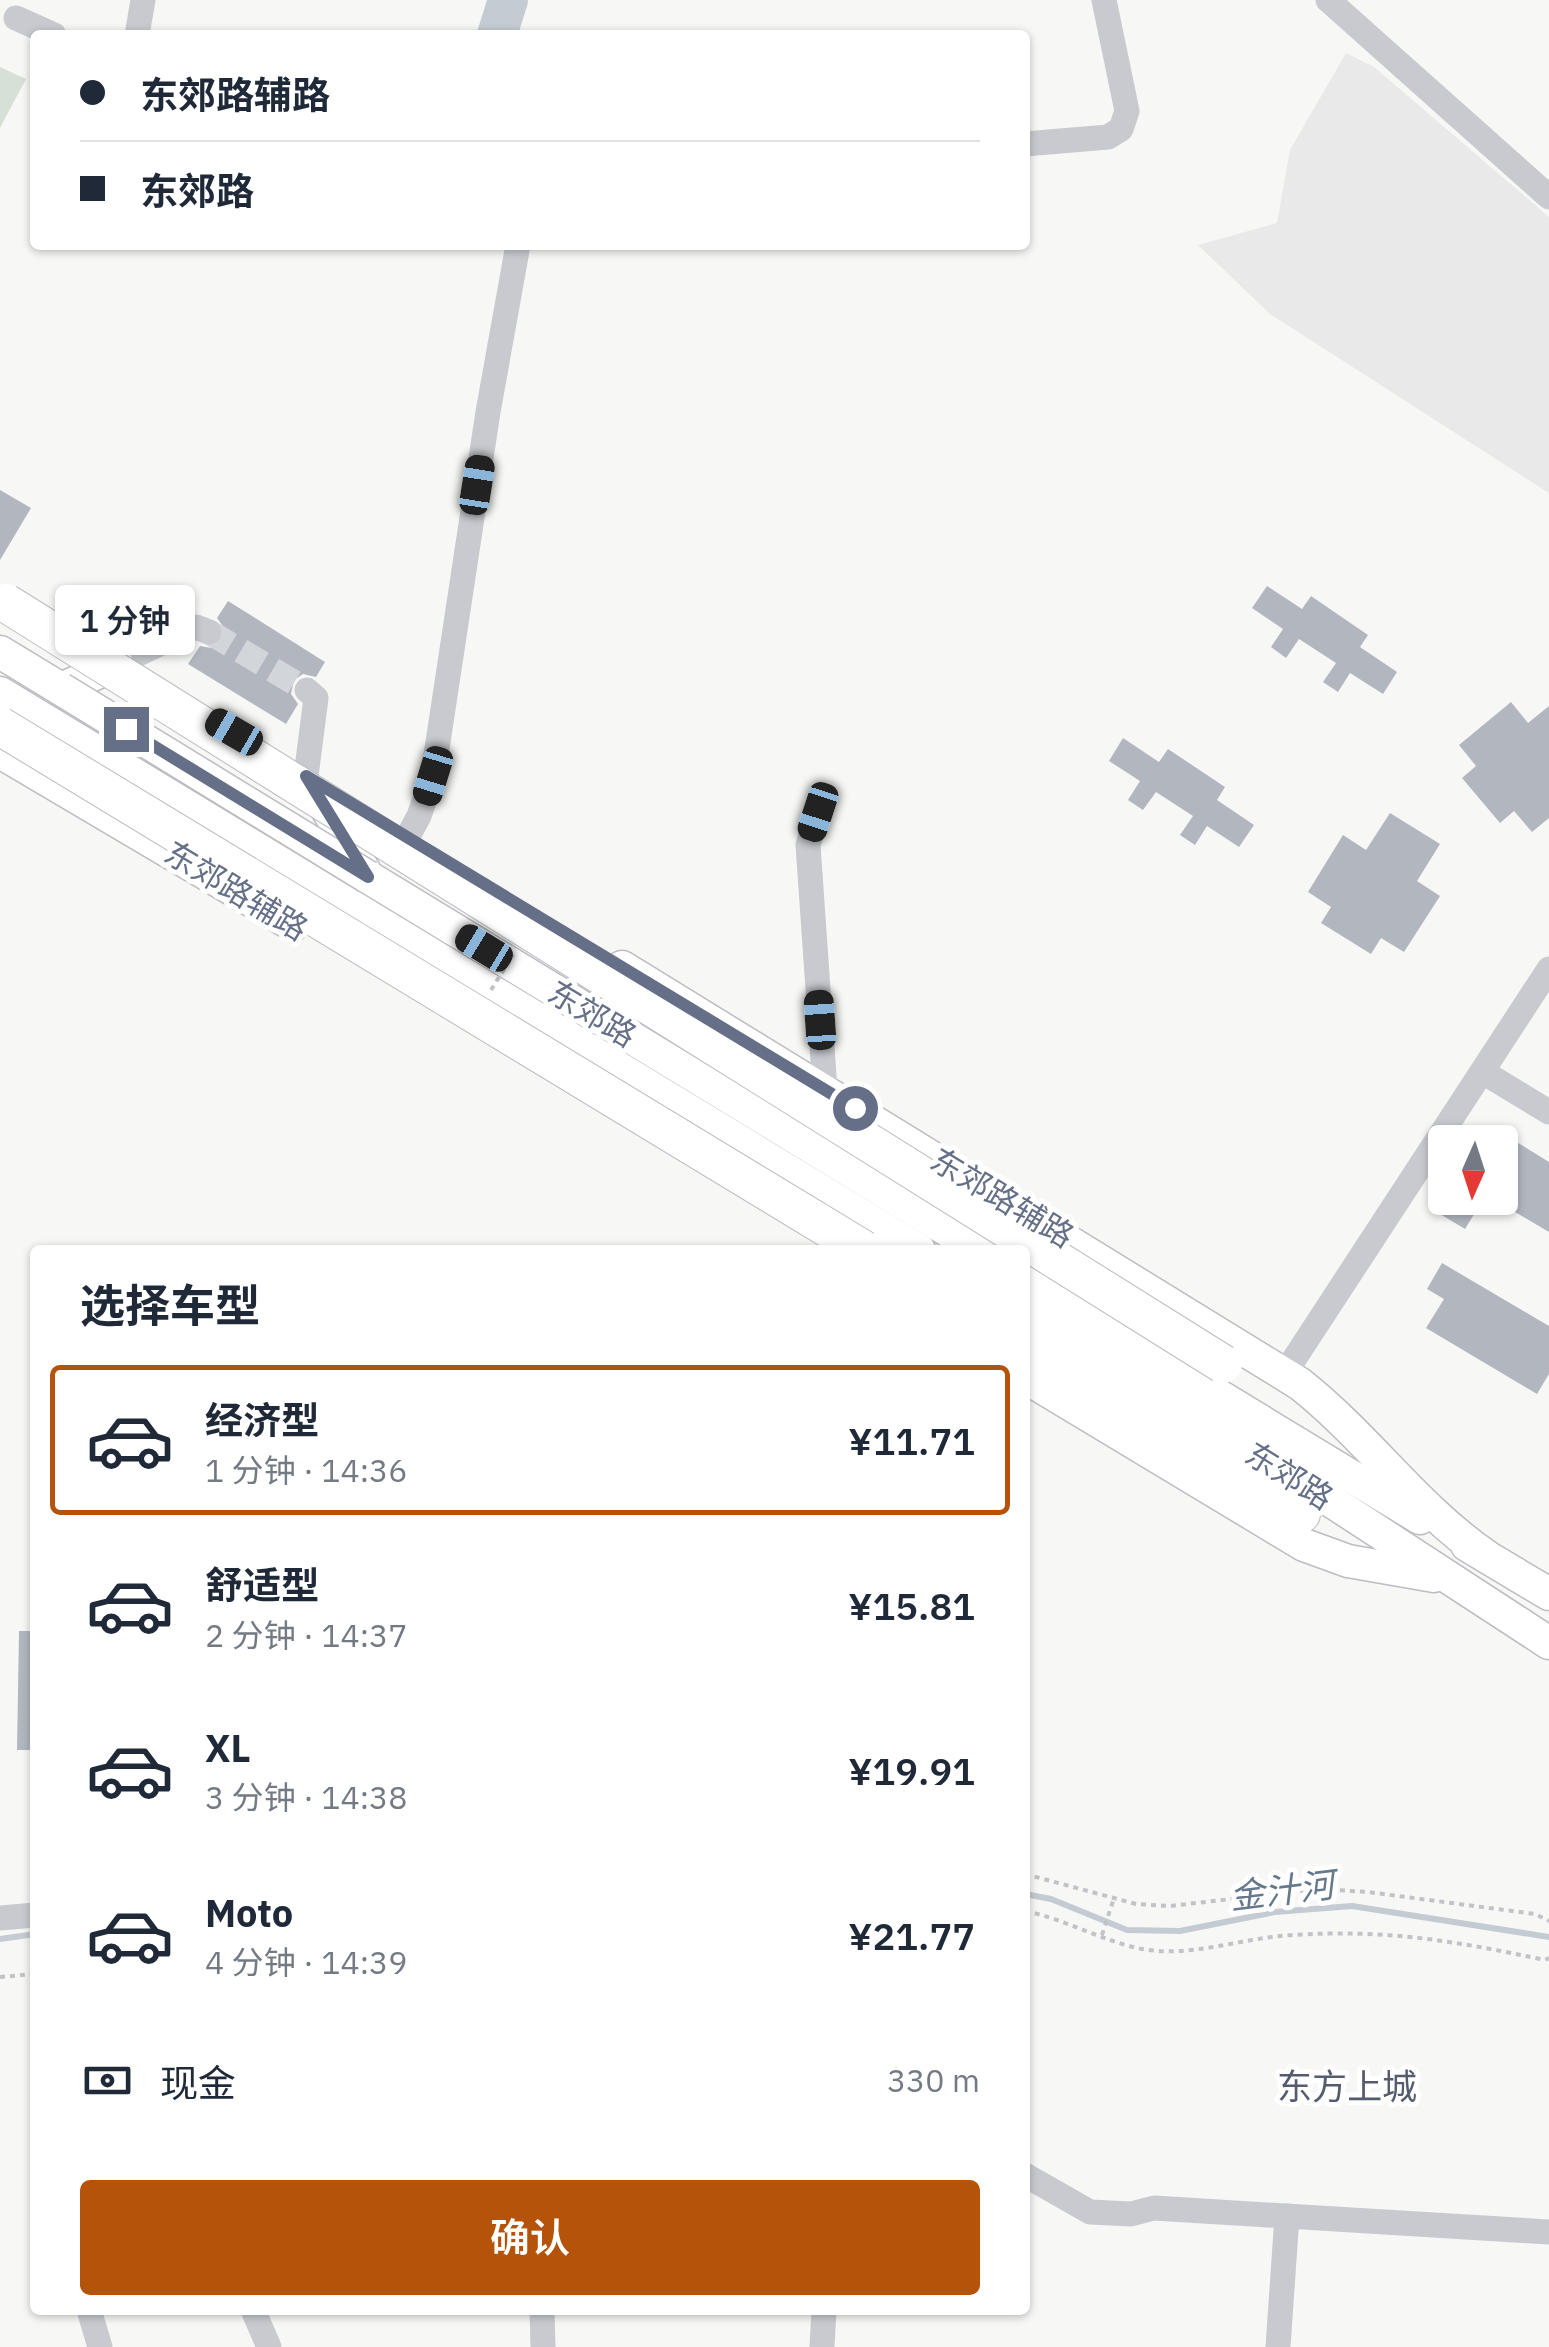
<!DOCTYPE html>
<html lang="zh">
<head>
<meta charset="utf-8">
<style>
	:root { --surface:#fff; --page:#f2f2f3; --text:#1f2937; --muted:#747a83; --line:#e0e1e3; --accent:#b45309 }
	body { margin:0; font-family:"IBM Plex Sans","Noto Sans SC",sans-serif; background:var(--page); color:var(--text); height:100vh; display:flex; flex-direction:column; font-size:38px; white-space:nowrap }
	* { box-sizing:border-box; margin:0 }
	p { font-size:32px; color:var(--muted) }
	.icon { flex:none; width:55px; height:55px; fill:none; stroke:currentColor; stroke-width:2; stroke-linecap:round; stroke-linejoin:round }
	.map { position:relative; flex:1; overflow:hidden }
	.panel { position:absolute; left:30px; top:1245px; width:1000px; height:1070px; display:flex; flex-direction:column; background:var(--surface); border-radius:10px; box-shadow:0 2px 8px #0004 }
	.panel>* { flex:none }
	.top-card { position:absolute; left:30px; top:30px; width:1000px; height:220px; border-radius:10px; box-shadow:0 2px 8px #0004; display:grid; align-content:center; height:220px; padding:0 50px; background:var(--surface) }
	.needle { width:65px; rotate:183deg }
	.tools { position:absolute; left:1428px; top:1125px; display:grid; gap:20px }
	.tools a { display:grid; place-items:center; width:90px; height:90px; border-radius:10px; background:var(--surface); box-shadow:0 2px 8px #0004; font-size:50px }
	.end { position:absolute; width:45px; height:45px; margin:-22px; border:12px solid #657088; background:#fff; box-shadow:0 0 0 5px #fff }
	.from { border-radius:50% }
	.bubble { position:absolute; height:70px; border-radius:10px; background:var(--surface); box-shadow:0 2px 8px #0004; font-size:32px; font-weight:600; line-height:70px; text-align:center }
	.car { position:absolute; width:30px; height:60px; margin:-30px -15px; border-radius:12px; box-shadow:0 0 8px 2px #0007; background:linear-gradient(#222 24%,#8ab4d8 0 40%,#222 0 76%,#8ab4d8 0 86%,#222 0) }
	.top-card b { display:flex; align-items:center; gap:35px; height:95px; font-size:38px }
	.top-card b+b { border-top:2px solid var(--line) }
	.top-card i { width:25px; height:25px; background:var(--text) }
	ul { padding:0; list-style:none }
	li { display:flex; align-items:center; gap:30px; height:150px; margin:0 20px 15px; padding:0 30px; border:5px solid transparent; border-radius:10px }
	li div { flex:1 }
	li b { display:block; font-size:38px }
	li em { font-style:normal; font-weight:600 }
	li.selected { border-color:var(--accent) }
	li>.icon { width:90px; height:90px; stroke-width:1.5 }
	h2 { padding:0 50px; font-size:45px; line-height:120px }
	.pay { display:flex; align-items:center; gap:25px; height:110px; padding:0 50px; font-size:38px }
	.pay p { margin-inline-start:auto }
	.action { display:flex; gap:20px; margin-top:auto; padding:20px 50px }
	.action a { flex:1; height:115px; border-radius:10px; background:var(--accent); color:#fff; font-size:40px; font-weight:600; line-height:115px; text-align:center }
	.map>svg:first-child { display:block }
	.built { fill:#e8e9e8 }
	.green { fill:#d7e0d6 }
	.lines { fill:none; stroke-linecap:round; stroke-linejoin:round }
	.stream { stroke:#c4cbd3; stroke-width:6 }
	.river { stroke:#c4cbd3; stroke-width:40 }
	.building { fill:#b2b7bf }
	.minor-tunnel { stroke:#d2d6da; stroke-width:25; stroke-dasharray:25 12; stroke-linecap:butt }
	.major-casing { stroke:#bbbdc2; stroke-width:35 }
	.highway-casing { stroke:#babcc1; stroke-width:40 }
	.path { stroke:#c1c3c6; stroke-width:4; stroke-dasharray:5 5; stroke-linecap:butt }
	.minor { stroke:#c8cacf; stroke-width:25 }
	.major { stroke:#fff; stroke-width:32 }
	.highway { stroke:#fff; stroke-width:38 }
	.major-bridge-casing { stroke:#bbbdc2; stroke-width:35; stroke-linecap:butt }
	.highway-bridge-casing { stroke:#babcc1; stroke-width:40; stroke-linecap:butt }
	.path-bridge { stroke:#c1c3c6; stroke-width:4; stroke-dasharray:5 5; stroke-linecap:butt }
	.major-bridge { stroke:#fff; stroke-width:32 }
	.highway-bridge { stroke:#fff; stroke-width:38 }
	.route { stroke:#657088; stroke-width:12 }
	.labels { text-anchor:middle; stroke-width:10; stroke-linejoin:round; paint-order:stroke }
	.street-label { font-size:32px; fill:#657088; stroke:#fff }
	.water-label { font-size:35px; font-style:italic; fill:#66788b; stroke:#fff }
	.neighbourhood-label { font-size:35px; fill:#545c6d; stroke:#fff }
</style>
</head>
<body>
<div class="map">
<svg width="1549" height="2347" viewBox="0 0 1549 2347">
	<rect width="100%" height="100%" fill="#f7f8f5"/>
	<!-- built -->
	<path class="built" d="M 1346,53 L 1374,67 L 1549,217 L 1549,493 L 1270,314 L 1198,245 L 1277,223 L 1290,150 Z"/>
	<!-- green -->
	<path class="green" d="M 0,67 L 26,79 L 0,128 Z"/>
	<g class="lines">
		<!-- stream -->
		<g class="stream">
			<path d="M 1025,1894 L 1051,1899 L 1127,1930 L 1180,1931 L 1275,1912 L 1352,1906 L 1549,1937"/>
			<path d="M 0,1939 L 35,1934"/>
		</g>
		<!-- river -->
		<path class="river" d="M 497,35 L 508,0"/>
	</g>
	<!-- building -->
	<g class="building">
		<path d="M 0,490 L 31,508 L 0,560 Z"/>
		<path d="M 1267,586 L 1302,609 L 1311,596 L 1368,635 L 1360,647 L 1397,672 L 1383,694 L 1350,673 L 1338,692 L 1323,682 L 1336,663 L 1299,639 L 1286,658 L 1271,647 L 1283,629 L 1252,608 Z"/>
		<path d="M 228,601 L 325,662 L 316,677 L 303,674 L 294,680 L 291,694 L 298,704 L 286,724 L 188,664 L 200,646 L 212,648 L 224,639 L 225,629 L 217,618 Z"/>
		<path d="M 1511,702 L 1528,723 L 1549,706 L 1549,818 L 1532,832 L 1514,811 L 1500,823 L 1462,778 L 1476,766 L 1459,745 Z"/>
		<path d="M 1123,738 L 1159,762 L 1168,749 L 1225,787 L 1217,800 L 1254,825 L 1239,847 L 1207,826 L 1195,845 L 1180,835 L 1193,816 L 1156,792 L 1143,810 L 1128,800 L 1140,781 L 1109,761 Z"/>
		<path d="M 1390,813 L 1440,844 L 1417,881 L 1440,896 L 1404,952 L 1381,938 L 1371,954 L 1321,923 L 1331,907 L 1308,892 L 1343,835 L 1366,850 Z"/>
		<path d="M 1515,1141 L 1549,1162 L 1549,1232 L 1500,1203 L 1500,1144 Z"/>
		<path d="M 1450,1198 L 1484,1198 L 1465,1229 L 1440,1214 Z"/>
		<path d="M 1442,1263 L 1549,1326 L 1549,1374 L 1537,1394 L 1426,1328 L 1444,1299 L 1427,1289 Z"/>
		<path d="M 19,1631 L 35,1631 L 35,1750 L 17,1750 Z"/>
	</g>
	<g class="lines">
		<!-- minor-tunnel -->
		<path class="minor-tunnel" d="M 209,632 L 307,690"/>
		<!-- major casing -->
		<g class="major-casing">
			<g id="major">
				<path d="M 0,652 L 61,689 L 117,664"/>
				<path d="M 0,693 L 919,1250"/>
				<path d="M 0,752 L 293,925"/>
				<path d="M 322,801 L 368,877 L 980,1250"/>
				<path d="M 622,967 L 1300,1384 C 1367,1437 1415,1507 1486,1556"/>
				<path d="M 1025,1278 L 1420,1518"/>
				<path d="M 1025,1314 L 1296,1478 L 1549,1643"/>
				<path d="M 1025,1377 L 1304,1545 L 1348,1561 L 1434,1576"/>
				<path d="M 1467,1545 L 1549,1594"/>
			</g>
		</g>
		<!-- highway casing -->
		<g class="highway-casing">
			<path id="highway" d="M 1025,1347 L 1301,1514"/>
		</g>
		<!-- path -->
		<g class="path">
			<path d="M 1025,1874 L 1136,1904 L 1170,1906 L 1318,1889 L 1368,1892 L 1535,1914 L 1549,1921"/>
			<path d="M 1025,1911 C 1065,1919 1102,1941 1142,1949 C 1193,1958 1243,1937 1294,1935 C 1386,1929 1455,1941 1545,1960 L 1549,1958"/>
			<path d="M 1102,1935 L 1114,1898"/>
			<path d="M 0,1977 L 35,1974"/>
		</g>
		<!-- minor -->
		<g class="minor">
			<path d="M 1328,0 L 1549,197"/>
			<path d="M 16,18 L 54,35"/>
			<path d="M 137,35 L 143,0"/>
			<path d="M 1025,144 L 1108,137 L 1121,129 L 1127,111 L 1104,0"/>
			<path d="M 117,664 L 196,627 L 209,632"/>
			<path d="M 306,776 L 316,698 L 307,690"/>
			<path d="M 818,812 L 808,845 L 825,1090"/>
			<path d="M 407,838 L 419,816 L 433,775 L 488,412 L 518,245"/>
			<path d="M 1483,1072 L 1549,1112"/>
			<path d="M 1285,1373 L 1549,969"/>
			<path d="M 0,1918 L 35,1915"/>
			<path d="M 1025,2175 L 1090,2212 L 1131,2214 L 1154,2208 L 1549,2232"/>
			<path d="M 89,2310 L 100,2347"/>
			<path d="M 253,2310 L 269,2347"/>
			<path d="M 542,2310 L 543,2347"/>
			<path d="M 822,2347 L 824,2310"/>
			<path d="M 1278,2347 L 1287,2216"/>
		</g>
		<!-- major -->
		<use href="#major" class="major"/>
		<!-- highway -->
		<use href="#highway" class="highway"/>
		<!-- major-bridge casing -->
		<g class="major-bridge-casing">
			<path id="major-bridge" d="M 61,689 L 368,877"/>
		</g>
		<!-- highway-bridge casing -->
		<g class="highway-bridge-casing">
			<g id="highway-bridge">
				<path d="M 6,603 L 1223,1364"/>
				<path d="M 0,726 L 864,1250"/>
			</g>
		</g>
		<!-- path-bridge -->
		<path class="path-bridge" d="M 491,990 L 513,955"/>
		<!-- major-bridge -->
		<use href="#major-bridge" class="major-bridge"/>
		<!-- highway-bridge -->
		<use href="#highway-bridge" class="highway-bridge"/>
	</g>
	<g class="lines">
		<!-- route -->
		<path class="route" d="M 126,729 L 368,877 L 306,776 L 855,1108"/>
	</g>
	<g class="labels">
		<!-- street labels -->
		<g class="street-label">
			<text transform="translate(236 891) rotate(31)" y="11">东郊路辅路</text>
			<text transform="translate(592 1014) rotate(31)" y="11">东郊路</text>
			<text transform="translate(1002 1198) rotate(31)" y="11">东郊路辅路</text>
			<text transform="translate(1289 1476) rotate(32)" y="11">东郊路</text>
		</g>
		<!-- water labels -->
		<g class="water-label">
			<text transform="translate(1282 1891) rotate(-7)" y="12">金汁河</text>
		</g>
		<!-- neighbourhood labels -->
		<g class="neighbourhood-label">
			<text x="1347" y="2099">东方上城</text>
		</g>
	</g>
</svg>
<div class="tools">
<a><svg class="needle" viewBox="-14 -14 28 28"><path d="M0-13l5 13h-10z" fill="#e53935"/><path d="M0 13l5-13h-10z" fill="#747a83"/></svg></a>
</div>
<i class="end from" style="left:855px;top:1108px"></i>
<i class="end" style="left:126px;top:729px"></i>
<div class="bubble" style="left:55px;top:585px;width:140px">1 分钟</div>
<i class="car" style="left:477px;top:485px;rotate:9deg"></i>
<i class="car" style="left:234px;top:732px;rotate:300deg"></i>
<i class="car" style="left:433px;top:776px;rotate:197deg"></i>
<i class="car" style="left:818px;top:812px;rotate:198deg"></i>
<i class="car" style="left:484px;top:948px;rotate:301deg"></i>
<i class="car" style="left:820px;top:1020px;rotate:356deg"></i>
<div class="top-card">
<b><i class="from"></i>东郊路辅路</b>
<b><i></i>东郊路</b>
</div>
<section class="panel">
<h2>选择车型</h2>
<ul>
<li class="selected"><svg class="icon" aria-label="car" viewBox="0 0 24 24"><path d="M5 17H2v-5l4-1 3-4h7l3 4 3 1v5h-3M9 17h6M6 11h13"/><circle cx="7" cy="17" r="2"/><circle cx="17" cy="17" r="2"/></svg><div><b>经济型</b><p>1 分钟 · 14:36</p></div><em>¥11.71</em></li>
<li><svg class="icon" aria-label="car" viewBox="0 0 24 24"><path d="M5 17H2v-5l4-1 3-4h7l3 4 3 1v5h-3M9 17h6M6 11h13"/><circle cx="7" cy="17" r="2"/><circle cx="17" cy="17" r="2"/></svg><div><b>舒适型</b><p>2 分钟 · 14:37</p></div><em>¥15.81</em></li>
<li><svg class="icon" aria-label="car" viewBox="0 0 24 24"><path d="M5 17H2v-5l4-1 3-4h7l3 4 3 1v5h-3M9 17h6M6 11h13"/><circle cx="7" cy="17" r="2"/><circle cx="17" cy="17" r="2"/></svg><div><b>XL</b><p>3 分钟 · 14:38</p></div><em>¥19.91</em></li>
<li><svg class="icon" aria-label="car" viewBox="0 0 24 24"><path d="M5 17H2v-5l4-1 3-4h7l3 4 3 1v5h-3M9 17h6M6 11h13"/><circle cx="7" cy="17" r="2"/><circle cx="17" cy="17" r="2"/></svg><div><b>Moto</b><p>4 分钟 · 14:39</p></div><em>¥21.77</em></li>
</ul>
<div class="pay"><svg class="icon" aria-label="cash" viewBox="0 0 24 24"><path d="M3 7h18v10H3z"/><circle cx="12" cy="12" r="2"/></svg>现金<p>330 m</p></div>
<div class="action"><a>确认</a></div>
</section>
</div>
</body>
</html>
